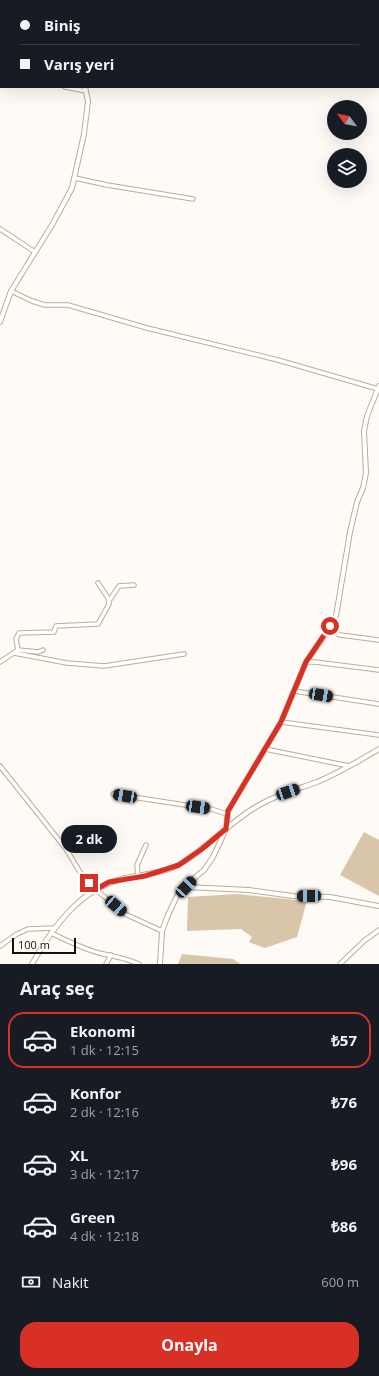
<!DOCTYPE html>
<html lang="tr">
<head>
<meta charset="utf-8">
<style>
	:root { --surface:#171b24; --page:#242831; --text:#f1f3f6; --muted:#9ea1a6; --line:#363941; --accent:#d93025 }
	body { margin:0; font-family:"Open Sans",sans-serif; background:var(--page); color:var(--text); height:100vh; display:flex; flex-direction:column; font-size:15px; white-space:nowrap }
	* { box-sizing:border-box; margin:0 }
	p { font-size:13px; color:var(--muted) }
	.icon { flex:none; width:22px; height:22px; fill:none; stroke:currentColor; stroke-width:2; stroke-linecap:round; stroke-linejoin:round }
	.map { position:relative; height:964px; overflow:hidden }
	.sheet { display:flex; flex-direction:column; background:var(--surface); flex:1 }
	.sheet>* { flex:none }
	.guide { position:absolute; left:0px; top:0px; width:379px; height:88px; box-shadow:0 4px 16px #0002; display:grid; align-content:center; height:88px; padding:0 20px; background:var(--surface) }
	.needle { width:26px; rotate:302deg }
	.buttons { position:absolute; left:327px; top:100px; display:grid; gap:8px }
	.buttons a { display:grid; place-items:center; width:40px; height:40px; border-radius:50%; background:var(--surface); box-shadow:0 4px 16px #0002; font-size:20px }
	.scale { position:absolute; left:12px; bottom:10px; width:64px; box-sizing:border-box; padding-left:4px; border:2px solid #171008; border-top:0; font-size:11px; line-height:14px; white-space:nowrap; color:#171008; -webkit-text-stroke:3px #fefaf5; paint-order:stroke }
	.end { position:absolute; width:18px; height:18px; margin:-9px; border:5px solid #d93025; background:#fff; box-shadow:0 0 0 2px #fff }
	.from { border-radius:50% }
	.bubble { position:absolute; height:28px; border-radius:14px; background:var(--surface); box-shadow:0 4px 16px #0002; font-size:13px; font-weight:700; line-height:28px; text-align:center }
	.car { position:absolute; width:12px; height:24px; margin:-12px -6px; border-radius:5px; box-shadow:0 0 3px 1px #0007; background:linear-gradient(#222 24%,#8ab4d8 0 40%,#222 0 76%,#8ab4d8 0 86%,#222 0) }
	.guide b { display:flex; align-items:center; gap:14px; height:38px; font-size:15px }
	.guide b+b { border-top:1px solid var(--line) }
	.guide i { width:10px; height:10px; background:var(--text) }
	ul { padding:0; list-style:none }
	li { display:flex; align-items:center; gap:12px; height:56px; margin:0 8px 6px; padding:0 12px; border:2px solid transparent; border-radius:16px }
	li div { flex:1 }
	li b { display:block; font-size:15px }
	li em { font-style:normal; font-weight:700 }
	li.current { border-color:var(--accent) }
	li>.icon { width:36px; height:36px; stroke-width:1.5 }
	h2 { padding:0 20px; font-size:18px; line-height:48px }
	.pay { display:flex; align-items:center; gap:10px; height:44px; padding:0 20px; font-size:15px }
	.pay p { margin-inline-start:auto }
	.button { display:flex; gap:8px; margin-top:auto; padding:8px 20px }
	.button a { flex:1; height:46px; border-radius:16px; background:var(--accent); color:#fff; font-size:16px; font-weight:700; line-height:46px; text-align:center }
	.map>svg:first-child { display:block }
	.green { fill:#d9c5aa }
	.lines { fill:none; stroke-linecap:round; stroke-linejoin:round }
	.minor-casing { stroke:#beac95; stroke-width:5.5 }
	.tertiary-casing { stroke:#beac95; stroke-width:6 }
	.minor { stroke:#fff; stroke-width:3.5 }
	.tertiary { stroke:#fff; stroke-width:4 }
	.route { stroke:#d93025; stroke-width:5 }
</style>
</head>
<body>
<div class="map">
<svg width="379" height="964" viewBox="0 0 379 964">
	<rect width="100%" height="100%" fill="#fefaf5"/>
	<!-- green -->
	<g class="green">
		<path d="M 364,832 L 379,840 L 379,896 L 340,875 Z"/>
		<path d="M 237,894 L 307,901 L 297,937 L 265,948 L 249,942 L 252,937 L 241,929 L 187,931 L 188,897 Z"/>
		<path d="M 182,954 L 233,959 L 240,964 L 178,964 Z"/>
	</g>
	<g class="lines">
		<!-- minor casing -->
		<g class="minor-casing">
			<g id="minor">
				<path d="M 0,5 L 1,7"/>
				<path d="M 65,87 L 86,91"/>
				<path d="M 75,178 L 107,185 L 193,199"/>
				<path d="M 0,229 L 35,252"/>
				<path d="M 11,291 L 32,301 L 45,305 L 68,305 L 147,328 L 278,360 L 378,389"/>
				<path d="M 109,601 L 119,586 L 134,585"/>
				<path d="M 331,626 L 333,632 L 340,635 L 379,640"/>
				<path d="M 18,650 L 38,652 L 43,650"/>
				<path d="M 14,653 L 67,663 L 104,666 L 184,654"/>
				<path d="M 0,662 L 18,650 L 16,639 L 19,633 L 54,632 L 56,626 L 98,624 L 109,604 L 108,598 L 98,583"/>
				<path d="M 306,662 L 315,662 L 379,670"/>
				<path d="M 294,691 L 379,704"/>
				<path d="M 281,722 L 379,735"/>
				<path d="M 265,749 L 349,766"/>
				<path d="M 0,766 L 66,849 L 83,877 L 95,889 L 125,914 L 162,931"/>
				<path d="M 113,794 L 211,809 L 227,814"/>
				<path d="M 138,876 L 137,865 L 146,845"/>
				<path d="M 51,933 C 68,941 85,950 103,954 C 117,957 125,958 139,964"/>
				<path d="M 0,946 L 17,934 L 28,929 L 55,928"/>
				<path d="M 106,964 L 111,955"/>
				<path d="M 340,964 L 364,941 L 379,930"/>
			</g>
		</g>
		<!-- tertiary casing -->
		<g class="tertiary-casing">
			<g id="tertiary">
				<path d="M 83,1 L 84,0"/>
				<path d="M 0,322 L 11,291 L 52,225 L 72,188 L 84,134 L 88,101 L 85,87"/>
				<path d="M 186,887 L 249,890 L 293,896 L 330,897 L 379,906"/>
				<path d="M 32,964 C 52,928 80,889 122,879 C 141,874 163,874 180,864 C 209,847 231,820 261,804 C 279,794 298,789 317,782 C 339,773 359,761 379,749"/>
				<path d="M 160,964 L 162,931 L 168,915 L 177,896 L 191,881 L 204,870 L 213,857 L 226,829 L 228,811 L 281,722 L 306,662 L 332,625 L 336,616 L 350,532 L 357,502 L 363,488 L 366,473 L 364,431 L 367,416 L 379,386"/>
			</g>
		</g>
		<!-- minor -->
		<use href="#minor" class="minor"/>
		<!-- tertiary -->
		<use href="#tertiary" class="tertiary"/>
	</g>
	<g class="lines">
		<!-- route -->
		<path class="route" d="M 89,883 L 95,890 L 109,882 L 145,876 L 179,865 L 202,849 L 226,829 L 228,811 L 281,722 L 306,662 L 330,626"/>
	</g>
</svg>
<div class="buttons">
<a><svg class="needle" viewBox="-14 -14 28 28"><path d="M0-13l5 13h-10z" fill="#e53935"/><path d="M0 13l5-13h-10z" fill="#9ea1a6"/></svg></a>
<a><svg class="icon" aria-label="layers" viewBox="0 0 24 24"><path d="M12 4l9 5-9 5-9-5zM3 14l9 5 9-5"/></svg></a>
</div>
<div class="scale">100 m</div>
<i class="end from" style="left:330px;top:626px"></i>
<i class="end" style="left:89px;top:883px"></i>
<div class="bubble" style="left:61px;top:825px;width:56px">2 dk</div>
<i class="car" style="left:321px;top:695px;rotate:100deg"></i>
<i class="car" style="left:288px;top:792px;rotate:71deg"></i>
<i class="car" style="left:125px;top:796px;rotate:279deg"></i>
<i class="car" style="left:198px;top:807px;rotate:98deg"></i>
<i class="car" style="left:186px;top:887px;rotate:43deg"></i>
<i class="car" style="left:309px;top:896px;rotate:269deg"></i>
<i class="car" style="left:116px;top:906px;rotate:131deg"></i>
<div class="guide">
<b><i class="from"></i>Biniş</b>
<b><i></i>Varış yeri</b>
</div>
</div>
<section class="sheet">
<h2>Araç seç</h2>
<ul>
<li class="current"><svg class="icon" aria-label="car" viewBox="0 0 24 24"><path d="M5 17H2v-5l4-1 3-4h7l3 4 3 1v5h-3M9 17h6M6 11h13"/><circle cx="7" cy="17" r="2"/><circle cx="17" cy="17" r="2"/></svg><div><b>Ekonomi</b><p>1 dk · 12:15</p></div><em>₺57</em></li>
<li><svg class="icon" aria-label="car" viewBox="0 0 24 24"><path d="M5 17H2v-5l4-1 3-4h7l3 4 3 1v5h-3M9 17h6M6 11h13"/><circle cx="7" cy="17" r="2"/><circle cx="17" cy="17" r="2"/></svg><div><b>Konfor</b><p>2 dk · 12:16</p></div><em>₺76</em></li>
<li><svg class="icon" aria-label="car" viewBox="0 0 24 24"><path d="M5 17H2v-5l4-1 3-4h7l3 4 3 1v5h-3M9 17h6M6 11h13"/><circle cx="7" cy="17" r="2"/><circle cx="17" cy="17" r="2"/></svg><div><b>XL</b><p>3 dk · 12:17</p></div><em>₺96</em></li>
<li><svg class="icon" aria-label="car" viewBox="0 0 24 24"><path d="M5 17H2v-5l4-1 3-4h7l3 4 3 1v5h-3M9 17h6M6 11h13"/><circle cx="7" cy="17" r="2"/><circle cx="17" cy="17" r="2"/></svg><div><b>Green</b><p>4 dk · 12:18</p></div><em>₺86</em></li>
</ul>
<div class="pay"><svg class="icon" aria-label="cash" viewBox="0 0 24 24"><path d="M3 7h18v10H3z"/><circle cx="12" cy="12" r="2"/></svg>Nakit<p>600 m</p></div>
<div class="button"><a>Onayla</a></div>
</section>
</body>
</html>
